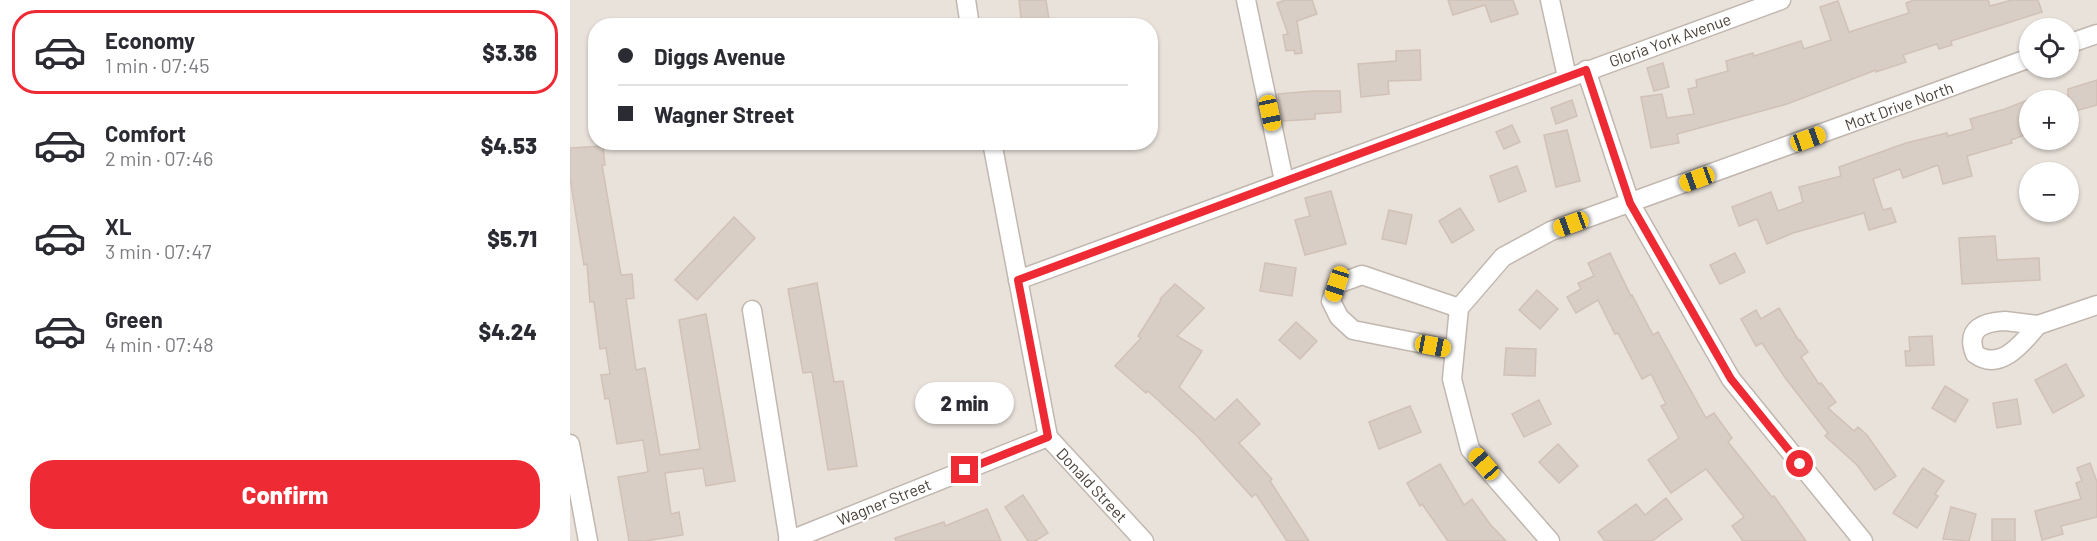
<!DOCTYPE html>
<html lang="en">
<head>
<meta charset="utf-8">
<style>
	:root { --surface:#fff; --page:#f2f2f3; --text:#2b2b33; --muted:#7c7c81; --line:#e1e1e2; --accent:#ee2b35 }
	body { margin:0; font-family:Barlow,sans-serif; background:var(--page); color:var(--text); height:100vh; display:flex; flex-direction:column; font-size:22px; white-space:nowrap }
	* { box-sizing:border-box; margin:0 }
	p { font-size:20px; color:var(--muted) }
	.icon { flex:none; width:33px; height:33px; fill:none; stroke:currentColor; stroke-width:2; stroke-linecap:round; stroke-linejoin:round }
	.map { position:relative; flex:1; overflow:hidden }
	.sheet { display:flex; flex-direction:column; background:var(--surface); width:570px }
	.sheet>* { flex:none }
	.hud { position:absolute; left:18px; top:18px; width:570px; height:132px; border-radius:24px; box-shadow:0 2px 4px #0004; display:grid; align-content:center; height:132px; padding:0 30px; background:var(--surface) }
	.fabs { position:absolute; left:1449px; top:18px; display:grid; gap:12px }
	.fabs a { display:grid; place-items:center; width:60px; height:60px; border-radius:50%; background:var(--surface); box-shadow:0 2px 4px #0004; font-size:30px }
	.end { position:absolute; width:27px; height:27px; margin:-14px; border:8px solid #ee2b35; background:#fff; box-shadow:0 0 0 3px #fff }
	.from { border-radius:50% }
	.bubble { position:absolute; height:42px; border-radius:21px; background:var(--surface); box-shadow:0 2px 4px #0004; font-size:20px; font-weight:800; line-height:42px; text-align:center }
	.car { position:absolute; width:18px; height:36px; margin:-18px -9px; border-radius:8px; box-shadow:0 0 4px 2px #0007; background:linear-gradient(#f5c518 24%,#345 0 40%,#f5c518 0 76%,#345 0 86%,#f5c518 0) }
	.hud b { display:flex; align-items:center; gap:21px; height:57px; font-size:22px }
	.hud b+b { border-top:2px solid var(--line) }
	.hud i { width:15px; height:15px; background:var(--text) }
	ul { padding:10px 0 0; list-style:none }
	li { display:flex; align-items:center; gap:18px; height:84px; margin:0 12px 9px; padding:0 18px; border:3px solid transparent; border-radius:24px }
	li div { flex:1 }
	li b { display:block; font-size:22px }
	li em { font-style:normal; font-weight:800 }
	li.current { border-color:var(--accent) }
	li>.icon { width:54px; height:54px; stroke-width:1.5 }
	.primary-button { display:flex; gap:12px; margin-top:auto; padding:12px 30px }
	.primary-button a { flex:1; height:69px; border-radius:24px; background:var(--accent); color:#fff; font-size:24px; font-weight:800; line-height:69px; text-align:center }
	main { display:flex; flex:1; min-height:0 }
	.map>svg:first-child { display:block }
	.residential { fill:#e9e2db; fill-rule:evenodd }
	.building { fill:#d9cec5; stroke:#d1c1b6; stroke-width:1.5 }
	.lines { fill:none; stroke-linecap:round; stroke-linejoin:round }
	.minor-casing { stroke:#c1b7af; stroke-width:21 }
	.minor { stroke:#fff; stroke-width:18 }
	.route { stroke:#ee2b35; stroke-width:8 }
	.labels { text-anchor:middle; stroke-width:4.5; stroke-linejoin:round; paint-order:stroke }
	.street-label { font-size:16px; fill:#4a413a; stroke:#fff }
</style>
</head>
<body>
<main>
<section class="sheet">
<ul>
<li class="current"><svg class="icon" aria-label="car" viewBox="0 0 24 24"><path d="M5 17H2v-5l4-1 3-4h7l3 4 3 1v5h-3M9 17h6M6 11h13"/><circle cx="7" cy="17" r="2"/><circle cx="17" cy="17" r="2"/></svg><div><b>Economy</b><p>1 min · 07:45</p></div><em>$3.36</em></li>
<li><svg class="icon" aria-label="car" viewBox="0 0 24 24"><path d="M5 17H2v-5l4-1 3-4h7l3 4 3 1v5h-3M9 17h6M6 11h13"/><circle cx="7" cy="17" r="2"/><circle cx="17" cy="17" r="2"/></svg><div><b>Comfort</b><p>2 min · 07:46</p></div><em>$4.53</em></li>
<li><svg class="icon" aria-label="car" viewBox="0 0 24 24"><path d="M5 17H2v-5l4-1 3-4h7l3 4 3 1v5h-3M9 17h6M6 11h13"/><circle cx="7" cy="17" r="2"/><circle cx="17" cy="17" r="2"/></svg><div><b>XL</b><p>3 min · 07:47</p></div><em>$5.71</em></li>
<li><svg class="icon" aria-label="car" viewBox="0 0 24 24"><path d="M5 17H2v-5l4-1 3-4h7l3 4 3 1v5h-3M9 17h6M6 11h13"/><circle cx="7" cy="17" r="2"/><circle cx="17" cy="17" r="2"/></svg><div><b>Green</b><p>4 min · 07:48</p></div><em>$4.24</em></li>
</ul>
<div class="primary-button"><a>Confirm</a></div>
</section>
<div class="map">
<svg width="1527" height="541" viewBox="0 0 1527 541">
	<rect width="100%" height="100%" fill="#f5f1ed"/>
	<!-- residential -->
	<path class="residential" d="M 0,0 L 1527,0 L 1527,541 L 0,541 ZM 26,26 L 580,26 L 580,142 L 26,142 ZM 1460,28 L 1498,28 L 1498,68 L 1460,68 ZM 1460,100 L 1498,100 L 1498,140 L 1460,140 ZM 1460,172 L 1498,172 L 1498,212 L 1460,212 Z"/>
	<!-- building -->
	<g class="building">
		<path d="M 449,0 L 476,0 L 480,26 L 452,26 Z"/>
		<path d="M 715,0 L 742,0 L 747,14 L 727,21 L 732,53 L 725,54 L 724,50 L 716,51 L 713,35 L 718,34 L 707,3 Z"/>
		<path d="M 878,0 L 943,0 L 948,14 L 921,22 L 915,5 L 883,15 Z"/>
		<path d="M 1344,0 L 1418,0 L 1420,6 L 1442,0 L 1468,0 L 1472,12 L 1381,41 L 1382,45 L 1369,49 L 1367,44 L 1333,55 L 1336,62 L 1306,72 L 1306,70 L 1217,104 L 1107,134 L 1109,143 L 1081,148 L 1071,97 L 1092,94 L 1097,118 L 1124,114 L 1118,89 L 1127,87 L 1126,80 L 1158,71 L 1156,61 L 1183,53 L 1184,56 L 1231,41 L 1234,49 L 1261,40 L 1250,7 L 1268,1 L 1279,32 L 1339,13 L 1336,3 Z"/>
		<path d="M 850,50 L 851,80 L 818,81 L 819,94 L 791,97 L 788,64 L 826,61 L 826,51 Z"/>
		<path d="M 1093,63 L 1099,87 L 1084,91 L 1077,68 Z"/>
		<path d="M 1527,80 L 1527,105 L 1498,113 L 1498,89 Z"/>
		<path d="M 743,91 L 770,91 L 771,112 L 745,114 L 745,119 L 713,121 L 708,94 Z"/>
		<path d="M 1460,99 L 1460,133 L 1441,140 L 1442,143 L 1397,156 L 1402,176 L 1373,184 L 1368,165 L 1333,178 L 1330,169 L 1303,179 L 1313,210 L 1321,208 L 1326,222 L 1299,230 L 1294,213 L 1223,233 L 1197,244 L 1187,219 L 1169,226 L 1162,207 L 1201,192 L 1208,211 L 1233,202 L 1229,187 L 1271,176 L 1269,167 L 1336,143 L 1377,133 L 1378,136 L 1403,129 L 1400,119 L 1435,109 Z"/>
		<path d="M 1002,100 L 1007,116 L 986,124 L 981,108 Z"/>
		<path d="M 942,125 L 950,142 L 934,149 L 926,132 Z"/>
		<path d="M 997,130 L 1010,181 L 986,187 L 974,135 Z"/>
		<path d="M 33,146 L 35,165 L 32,165 L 51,275 L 62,274 L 64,298 L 56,299 L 66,370 L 75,368 L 90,455 L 130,449 L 109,320 L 136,314 L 165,481 L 136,486 L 133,468 L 95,473 L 101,514 L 109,512 L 113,535 L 75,541 L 59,541 L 48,477 L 78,472 L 73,440 L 47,444 L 39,398 L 35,399 L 31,375 L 40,374 L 36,348 L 30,349 L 24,302 L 20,302 L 17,264 L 14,265 L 0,178 L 0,148 Z"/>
		<path d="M 947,166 L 956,191 L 929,202 L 920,176 Z"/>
		<path d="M 761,191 L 776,244 L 735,255 L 725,220 L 740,216 L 735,198 Z"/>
		<path d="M 890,208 L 904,230 L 882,243 L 869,221 Z"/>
		<path d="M 819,210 L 842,215 L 836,244 L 812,239 Z"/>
		<path d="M 164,217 L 185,238 L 127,300 L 105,280 Z"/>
		<path d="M 1425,236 L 1427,260 L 1469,258 L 1470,280 L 1392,284 L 1389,238 Z"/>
		<path d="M 1040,253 L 1061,296 L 1062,295 L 1083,335 L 1088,332 L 1136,418 L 1144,413 L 1162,438 L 1158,442 L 1202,497 L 1204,496 L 1236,541 L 1173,541 L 1162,526 L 1174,517 L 1136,469 L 1101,493 L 1078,460 L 1109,438 L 1091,406 L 1096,404 L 1081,374 L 1072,379 L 1048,333 L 1045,334 L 1028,300 L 1006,313 L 997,297 L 1011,289 L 1008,283 L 1024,276 L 1018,263 Z"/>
		<path d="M 1165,253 L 1175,272 L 1150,284 L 1140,265 Z"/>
		<path d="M 695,263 L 726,268 L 722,296 L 690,291 Z"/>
		<path d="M 247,283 L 264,382 L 273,381 L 287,466 L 258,470 L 242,372 L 233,373 L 218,289 Z"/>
		<path d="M 605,284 L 634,308 L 607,336 L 632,351 L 609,387 L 645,420 L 667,399 L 690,424 L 669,443 L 702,479 L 700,481 L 739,541 L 717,541 L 686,494 L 682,497 L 627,436 L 578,391 L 576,393 L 545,366 L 571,338 L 568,336 L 591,300 L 590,299 Z"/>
		<path d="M 967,290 L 988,309 L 970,329 L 949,310 Z"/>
		<path d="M 1209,308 L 1229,341 L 1230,340 L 1238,352 L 1231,357 L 1249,384 L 1251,383 L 1266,402 L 1258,408 L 1284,431 L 1288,427 L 1297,435 L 1326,476 L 1305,490 L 1287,465 L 1255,436 L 1258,433 L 1216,379 L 1192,343 L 1186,346 L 1171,319 L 1186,310 L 1191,319 Z"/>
		<path d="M 726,322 L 747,341 L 730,359 L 709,340 Z"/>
		<path d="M 1362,336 L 1364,365 L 1336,366 L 1335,351 L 1340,351 L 1339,337 Z"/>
		<path d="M 936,348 L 966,349 L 965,376 L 934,375 Z"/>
		<path d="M 1496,364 L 1514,396 L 1483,413 L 1465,380 Z"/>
		<path d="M 1375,386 L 1398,400 L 1385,422 L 1362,408 Z"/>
		<path d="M 1447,399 L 1451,424 L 1427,428 L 1423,403 Z"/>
		<path d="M 969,400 L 981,424 L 954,437 L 942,414 Z"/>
		<path d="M 840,406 L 851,432 L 809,449 L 799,422 Z"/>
		<path d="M 988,444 L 1008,466 L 989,483 L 969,462 Z"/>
		<path d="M 1520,463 L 1527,482 L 1527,517 L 1491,526 L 1493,534 L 1472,540 L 1465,511 L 1511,499 L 1506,483 L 1512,481 L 1507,468 Z"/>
		<path d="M 870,464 L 894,505 L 902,499 L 920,524 L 936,541 L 878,541 L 852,504 L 850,506 L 837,483 Z"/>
		<path d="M 1353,468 L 1374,481 L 1365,494 L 1368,496 L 1347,528 L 1323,513 Z"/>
		<path d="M 453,495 L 478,533 L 465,541 L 458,541 L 435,507 Z"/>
		<path d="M 1096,498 L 1112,519 L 1082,541 L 1035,541 L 1028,532 L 1066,504 L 1075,515 Z"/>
		<path d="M 1381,507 L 1406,514 L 1399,541 L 1373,539 Z"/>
		<path d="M 417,509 L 431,541 L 326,541 L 325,538 L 374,522 L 375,526 Z"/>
		<rect x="1422" y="519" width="23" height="22"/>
	</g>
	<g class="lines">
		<!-- minor casing -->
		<g class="minor-casing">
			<g id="minor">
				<path d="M 396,0 L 400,26"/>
				<path d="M 676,0 L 714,181"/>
				<path d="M 980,0 L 997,77"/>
				<path d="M 1498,44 L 1527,34"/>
				<path d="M 1016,70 L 1060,203 L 1161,379 L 1293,541"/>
				<path d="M 422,142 L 478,437 L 574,541"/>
				<path d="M 448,280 L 1211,0"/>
				<path d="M 182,310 L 219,541"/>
				<path d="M 1435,321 L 1468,325 C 1452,344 1430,372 1405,354 C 1395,328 1414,322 1435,321 Z"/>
				<path d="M 1468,325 L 1527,305"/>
				<path d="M 884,350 L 783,330 L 769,317 L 761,301 L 767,284 L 792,275 L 889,308"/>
				<path d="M 0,444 L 18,541"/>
				<path d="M 218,541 L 478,437"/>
				<path d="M 980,541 L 900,449 L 882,379 L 889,308 L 933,257 L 981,231 L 1460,58"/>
			</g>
		</g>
		<!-- minor -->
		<use href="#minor" class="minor"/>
	</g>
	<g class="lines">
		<!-- route -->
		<path class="route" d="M 395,470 L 478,437 L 448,280 L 1016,70 L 1060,203 L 1161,379 L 1230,464"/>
	</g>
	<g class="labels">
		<!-- street labels -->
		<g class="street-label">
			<text transform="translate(1100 40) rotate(-20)" y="6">Gloria York Avenue</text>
			<text transform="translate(1329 106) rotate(-20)" y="6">Mott Drive North</text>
			<text transform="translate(522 485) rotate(47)" y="6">Donald Street</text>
			<text transform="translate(314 502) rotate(-22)" y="6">Wagner Street</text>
		</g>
	</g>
</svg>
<div class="fabs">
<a><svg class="icon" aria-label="locate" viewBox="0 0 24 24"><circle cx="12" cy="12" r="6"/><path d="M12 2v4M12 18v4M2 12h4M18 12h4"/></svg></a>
<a>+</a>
<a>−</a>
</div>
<i class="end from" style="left:1230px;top:464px"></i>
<i class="end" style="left:395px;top:470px"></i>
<div class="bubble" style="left:345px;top:382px;width:99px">2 min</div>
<i class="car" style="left:700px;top:113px;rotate:168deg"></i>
<i class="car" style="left:1238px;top:139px;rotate:70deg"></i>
<i class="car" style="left:1127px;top:179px;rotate:250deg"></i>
<i class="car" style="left:1001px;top:224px;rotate:250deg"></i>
<i class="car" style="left:767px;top:284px;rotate:198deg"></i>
<i class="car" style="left:863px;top:346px;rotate:101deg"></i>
<i class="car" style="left:914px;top:464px;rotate:319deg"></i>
<div class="hud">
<b><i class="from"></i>Diggs Avenue</b>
<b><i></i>Wagner Street</b>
</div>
</div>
</main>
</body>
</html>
